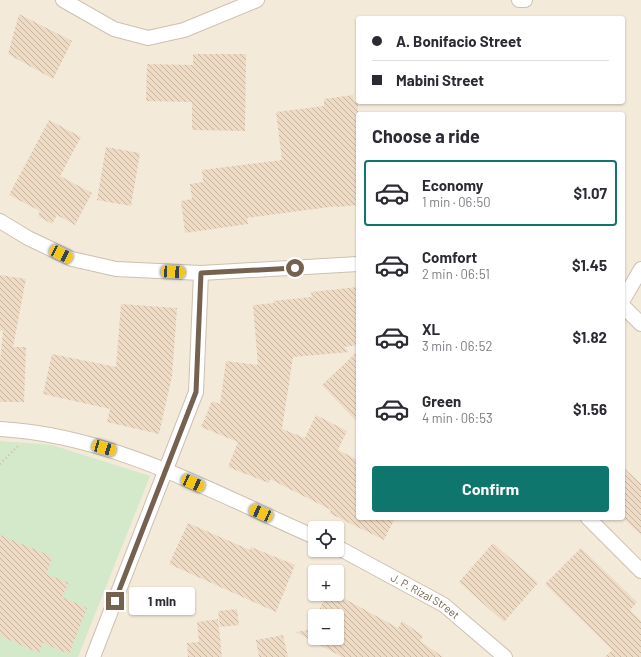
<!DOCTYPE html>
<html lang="en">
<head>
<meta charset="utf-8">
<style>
	:root { --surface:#fff; --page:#f2f2f3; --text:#2b2b33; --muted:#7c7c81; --line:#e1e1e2; --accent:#0f766e }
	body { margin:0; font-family:Barlow,sans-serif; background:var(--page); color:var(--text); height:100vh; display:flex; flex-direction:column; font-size:15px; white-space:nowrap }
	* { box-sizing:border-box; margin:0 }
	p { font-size:13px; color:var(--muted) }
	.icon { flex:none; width:22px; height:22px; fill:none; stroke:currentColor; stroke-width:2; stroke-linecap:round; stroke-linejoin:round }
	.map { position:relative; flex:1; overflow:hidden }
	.panel { position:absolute; left:356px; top:112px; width:269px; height:408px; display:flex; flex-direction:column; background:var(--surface); border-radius:4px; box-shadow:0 1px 3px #0004 }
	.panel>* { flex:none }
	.top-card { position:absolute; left:356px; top:16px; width:269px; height:88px; border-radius:4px; box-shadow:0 1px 3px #0004; display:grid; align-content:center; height:88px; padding:0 16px; background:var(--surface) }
	.buttons { position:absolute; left:308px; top:521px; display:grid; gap:8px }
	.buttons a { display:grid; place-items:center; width:36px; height:36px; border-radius:4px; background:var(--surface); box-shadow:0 1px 3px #0004; font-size:20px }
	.end { position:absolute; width:18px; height:18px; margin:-9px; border:5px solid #75614f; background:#fff; box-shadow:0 0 0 2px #fff }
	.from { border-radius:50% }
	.bubble { position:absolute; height:28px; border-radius:4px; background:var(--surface); box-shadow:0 1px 3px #0004; font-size:13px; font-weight:700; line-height:28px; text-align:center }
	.car { position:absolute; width:12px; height:24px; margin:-12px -6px; border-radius:5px; box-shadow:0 0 3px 1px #0007; background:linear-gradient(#f5c518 24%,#345 0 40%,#f5c518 0 76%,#345 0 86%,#f5c518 0) }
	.top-card b { display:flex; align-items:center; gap:14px; height:38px; font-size:15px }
	.top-card b+b { border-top:1px solid var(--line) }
	.top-card i { width:10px; height:10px; background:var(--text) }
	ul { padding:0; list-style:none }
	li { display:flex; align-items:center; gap:12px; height:66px; margin:0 8px 6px; padding:0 8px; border:2px solid transparent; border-radius:4px }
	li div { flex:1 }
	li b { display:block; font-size:15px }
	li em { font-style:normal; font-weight:700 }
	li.selected { border-color:var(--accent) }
	li>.icon { width:36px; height:36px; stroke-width:1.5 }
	h2 { padding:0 16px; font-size:18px; line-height:48px }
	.button { display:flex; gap:8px; margin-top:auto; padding:8px 16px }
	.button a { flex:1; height:46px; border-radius:4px; background:var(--accent); color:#fff; font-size:16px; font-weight:700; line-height:46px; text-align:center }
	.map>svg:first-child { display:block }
	.residential { fill:#f3eada; fill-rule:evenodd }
	.green { fill:#d3e9ca }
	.building { fill:url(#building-back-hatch) }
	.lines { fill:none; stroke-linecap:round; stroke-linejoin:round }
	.street-casing { stroke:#cdc0b1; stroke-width:16 }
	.path { stroke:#d5bea7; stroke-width:2.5; stroke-dasharray:1 3; stroke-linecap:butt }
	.street { stroke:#fff; stroke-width:14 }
	.route { stroke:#75614f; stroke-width:5 }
	.labels { text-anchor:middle; stroke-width:3; stroke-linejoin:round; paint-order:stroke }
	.street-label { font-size:11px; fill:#75614f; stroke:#fefaf2 }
</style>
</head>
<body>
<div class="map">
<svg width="641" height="657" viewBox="0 0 641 657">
	<defs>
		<pattern id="building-back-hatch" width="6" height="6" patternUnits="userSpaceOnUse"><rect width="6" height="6" fill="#efdac4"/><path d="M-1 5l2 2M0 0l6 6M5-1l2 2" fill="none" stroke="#c6b4a2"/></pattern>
	</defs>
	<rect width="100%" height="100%" fill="#fbf7eb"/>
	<!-- residential -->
	<path class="residential" d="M 0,0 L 641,0 L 641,657 L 0,657 ZM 358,18 L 623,18 L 623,102 L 358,102 ZM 358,114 L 623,114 L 623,518 L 358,518 ZM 315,528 L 337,528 L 337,550 L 315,550 ZM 315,572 L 337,572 L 337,594 L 315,594 ZM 315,616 L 337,616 L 337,638 L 315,638 Z"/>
	<!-- green -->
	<path class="green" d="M 0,441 L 52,445 L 150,476 L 78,657 L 0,657 Z"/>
	<!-- building -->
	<g class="building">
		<path d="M 19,14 L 72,41 L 53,79 L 8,54 Z"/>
		<path d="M 193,54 L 246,54 L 245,131 L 192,130 L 192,102 L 146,101 L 147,64 L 193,65 Z"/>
		<path d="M 353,95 L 354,102 L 358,102 L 358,205 L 337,207 L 337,206 L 247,218 L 248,224 L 185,233 L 181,201 L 192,199 L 190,184 L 203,182 L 202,170 L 282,160 L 276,112 L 324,106 L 324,99 Z"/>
		<path d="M 49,120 L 81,137 L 60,176 L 92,193 L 75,225 L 57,215 L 52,224 L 38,216 L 40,211 L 9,195 Z"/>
		<path d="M 106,147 L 140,153 L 131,206 L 97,200 Z"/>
		<path d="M 0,275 L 26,279 L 13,347 L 26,347 L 24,402 L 0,402 L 0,362 L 3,331 L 0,330 Z"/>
		<path d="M 358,287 L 358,345 L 344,347 L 349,352 L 293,357 L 282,429 L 305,438 L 316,415 L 347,431 L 338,450 L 358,460 L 358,518 L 395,518 L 384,540 L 329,513 L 331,510 L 270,479 L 269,483 L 228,467 L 238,442 L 201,427 L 212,401 L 220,404 L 226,361 L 258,365 L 253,305 L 274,303 L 273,301 L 312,297 L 311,292 Z"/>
		<path d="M 121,304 L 177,308 L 172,376 L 159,434 L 107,422 L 110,409 L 43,394 L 52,354 L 116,367 Z"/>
		<path d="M 358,351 L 358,423 L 322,385 Z"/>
		<path d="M 623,467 L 641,484 L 641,535 L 623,518 Z"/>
		<path d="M 188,523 L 250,550 L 251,547 L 295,565 L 276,612 L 169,564 Z"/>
		<path d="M 0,535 L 53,557 L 46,574 L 69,583 L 62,597 L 87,608 L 69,654 L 43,643 L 39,653 L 0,636 Z"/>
		<path d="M 493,543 L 538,583 L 504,622 L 459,582 Z"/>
		<path d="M 581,548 L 637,602 L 630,610 L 641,621 L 641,657 L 605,657 L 612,650 L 545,584 Z"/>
		<path d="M 327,594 L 336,594 L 398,628 L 402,621 L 423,636 L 420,641 L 443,657 L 342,657 L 296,632 L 314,629 L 310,627 L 315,617 L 315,638 L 337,638 L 337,616 L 316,616 Z"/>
		<path d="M 237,609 L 239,625 L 220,627 L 218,611 Z"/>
		<path d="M 218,619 L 222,657 L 188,657 L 187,643 L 199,642 L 197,622 Z"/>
		<path d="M 283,635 L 288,657 L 259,657 L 256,640 Z"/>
	</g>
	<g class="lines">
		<!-- street casing -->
		<g class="street-casing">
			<g id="street">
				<path d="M 63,0 L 114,29 L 148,38 L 184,30 L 257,0"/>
				<path d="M 519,0 L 525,0"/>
				<path d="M 0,221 L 28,238 L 72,259 L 116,269 L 201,273 L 358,264"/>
				<path d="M 623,300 L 641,269"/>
				<path d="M 623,306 L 641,324"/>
				<path d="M 0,429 C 112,435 214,493 315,537"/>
				<path d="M 588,518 L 641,571"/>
				<path id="s1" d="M 337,547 L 444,605 L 505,657"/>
				<path d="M 93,657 L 196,392 L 201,273"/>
			</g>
		</g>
		<!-- path -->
		<path class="path" d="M 0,464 L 18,446"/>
		<!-- street -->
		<use href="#street" class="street"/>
	</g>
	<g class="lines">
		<!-- route -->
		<path class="route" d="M 115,601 L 196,392 L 201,273 L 295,268"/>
	</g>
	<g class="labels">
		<!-- street labels -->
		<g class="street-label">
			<text dy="4" stroke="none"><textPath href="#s1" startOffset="101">J. P. Rizal Street</textPath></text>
		</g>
	</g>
</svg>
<div class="buttons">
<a><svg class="icon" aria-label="locate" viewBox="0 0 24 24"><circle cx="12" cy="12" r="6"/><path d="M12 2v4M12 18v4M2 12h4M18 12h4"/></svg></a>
<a>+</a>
<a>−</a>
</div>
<i class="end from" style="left:295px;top:268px"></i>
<i class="end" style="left:115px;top:601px"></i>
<div class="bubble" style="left:129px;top:587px;width:66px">1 min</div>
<i class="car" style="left:61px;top:254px;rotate:116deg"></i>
<i class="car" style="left:173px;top:272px;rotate:93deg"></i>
<i class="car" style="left:104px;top:448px;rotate:106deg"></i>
<i class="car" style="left:193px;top:483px;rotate:114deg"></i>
<i class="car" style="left:261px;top:513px;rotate:294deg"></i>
<div class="top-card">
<b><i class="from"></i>A. Bonifacio Street</b>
<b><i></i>Mabini Street</b>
</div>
<section class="panel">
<h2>Choose a ride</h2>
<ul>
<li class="selected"><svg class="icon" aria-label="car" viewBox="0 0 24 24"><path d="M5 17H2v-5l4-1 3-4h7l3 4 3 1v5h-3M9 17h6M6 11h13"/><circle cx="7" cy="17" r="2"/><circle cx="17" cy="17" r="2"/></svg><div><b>Economy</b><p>1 min · 06:50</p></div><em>$1.07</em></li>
<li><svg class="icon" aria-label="car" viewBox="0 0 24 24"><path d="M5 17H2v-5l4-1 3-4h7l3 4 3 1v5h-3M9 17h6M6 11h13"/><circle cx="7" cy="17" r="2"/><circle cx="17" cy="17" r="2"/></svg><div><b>Comfort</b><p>2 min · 06:51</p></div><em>$1.45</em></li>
<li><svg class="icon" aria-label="car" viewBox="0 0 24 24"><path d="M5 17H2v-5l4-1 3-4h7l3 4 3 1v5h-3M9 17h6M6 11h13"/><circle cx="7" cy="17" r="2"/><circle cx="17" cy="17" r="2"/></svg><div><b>XL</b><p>3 min · 06:52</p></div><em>$1.82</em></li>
<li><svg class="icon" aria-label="car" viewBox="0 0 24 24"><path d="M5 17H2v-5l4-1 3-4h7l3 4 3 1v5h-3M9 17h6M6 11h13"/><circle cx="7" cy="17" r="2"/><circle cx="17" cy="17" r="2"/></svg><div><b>Green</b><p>4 min · 06:53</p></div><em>$1.56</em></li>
</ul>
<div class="button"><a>Confirm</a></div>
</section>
</div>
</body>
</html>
